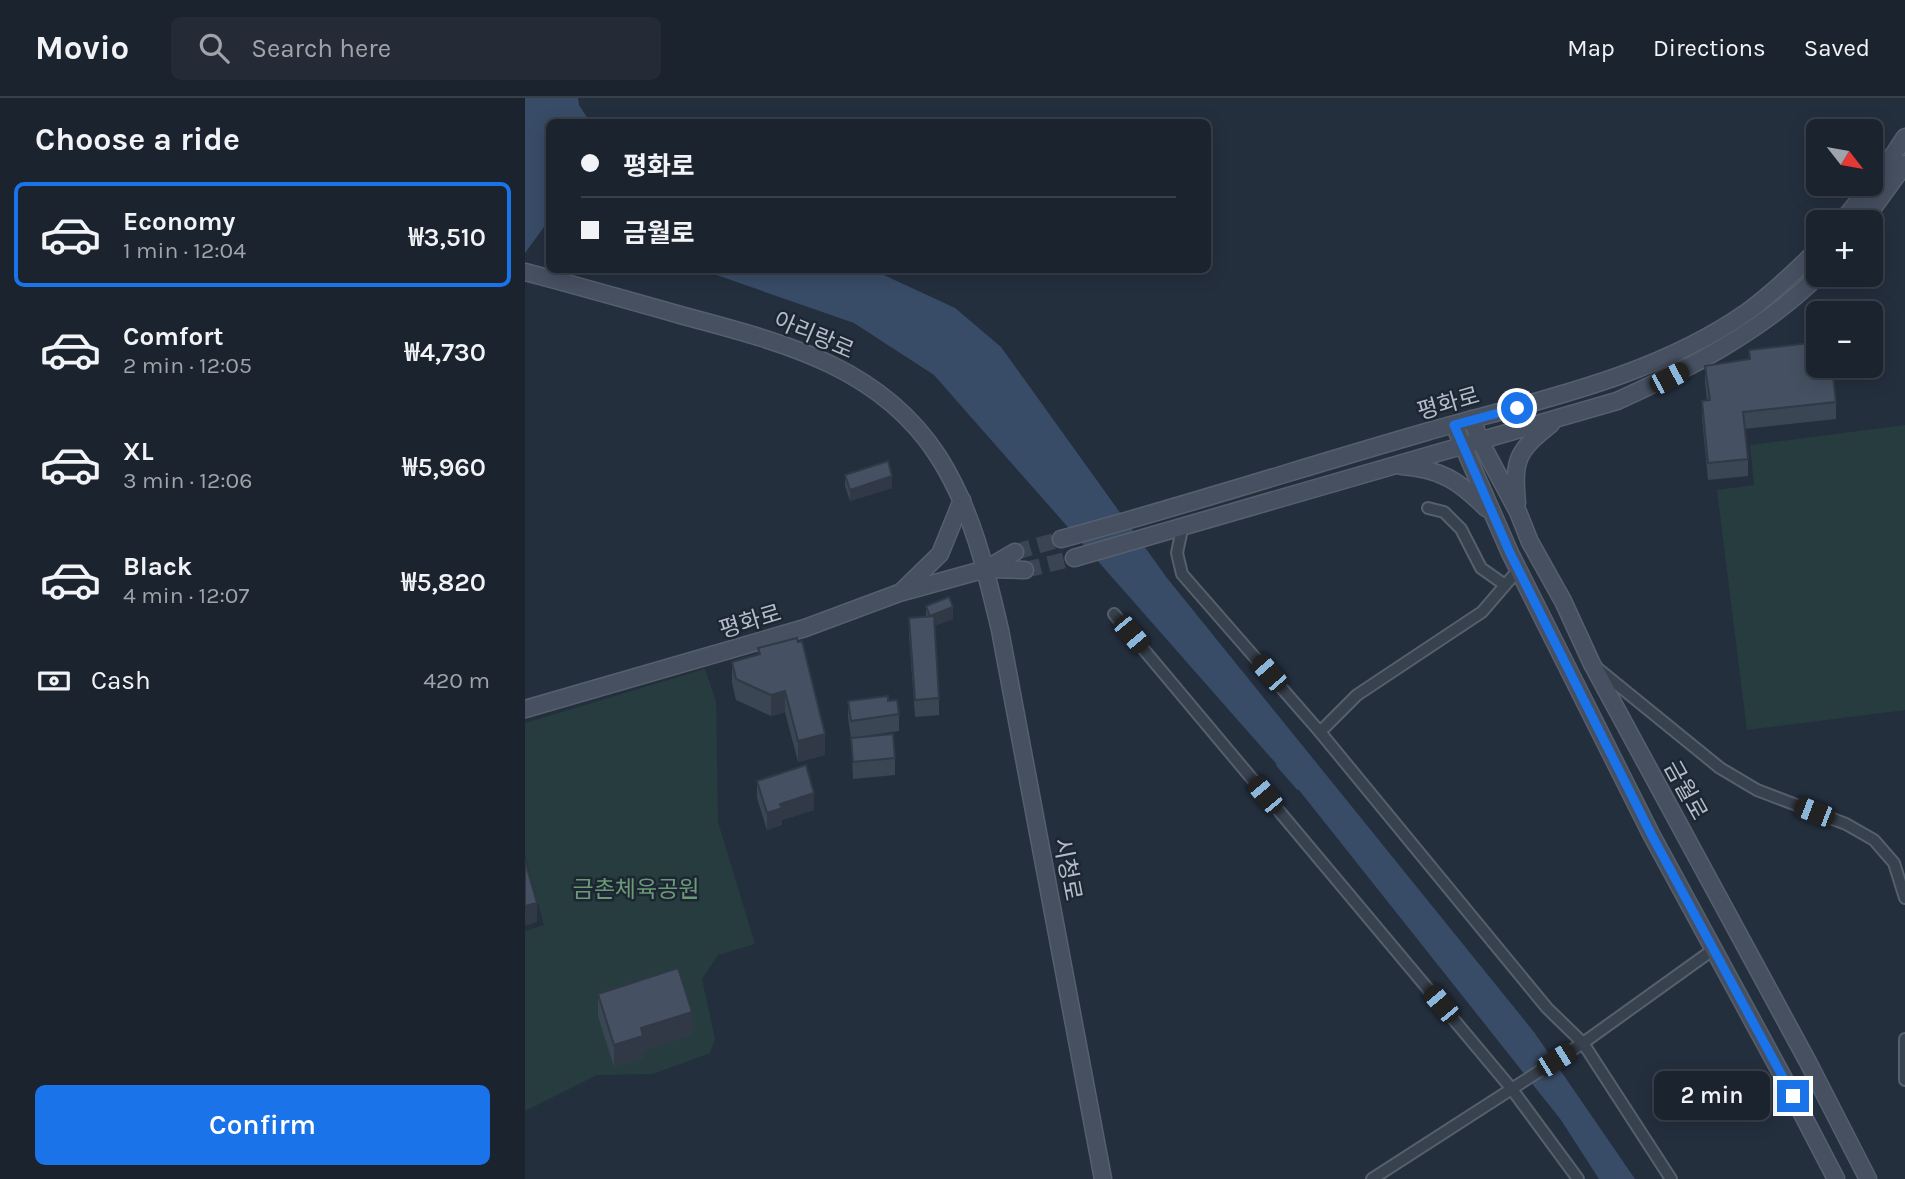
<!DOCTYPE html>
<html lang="en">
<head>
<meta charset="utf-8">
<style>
	:root { --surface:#1b232e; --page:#242b36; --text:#f1f3f6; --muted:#a0a4aa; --line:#39404a; --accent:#1a73e8 }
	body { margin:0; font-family:Karla,"Noto Sans KR",sans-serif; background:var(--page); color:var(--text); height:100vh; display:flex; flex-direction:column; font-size:26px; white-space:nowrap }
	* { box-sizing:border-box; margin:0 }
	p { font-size:23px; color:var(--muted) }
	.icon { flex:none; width:38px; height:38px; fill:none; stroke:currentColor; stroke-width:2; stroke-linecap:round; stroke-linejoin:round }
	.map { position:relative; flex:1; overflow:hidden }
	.side { display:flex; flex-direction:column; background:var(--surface); width:525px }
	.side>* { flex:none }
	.hud { position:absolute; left:21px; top:21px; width:665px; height:154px; border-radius:10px; box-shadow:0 4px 18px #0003,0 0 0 2px var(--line); display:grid; align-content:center; height:154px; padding:0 35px; background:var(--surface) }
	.needle { width:46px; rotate:121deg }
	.tools { position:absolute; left:1281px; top:21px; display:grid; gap:14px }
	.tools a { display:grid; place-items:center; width:77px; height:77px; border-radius:10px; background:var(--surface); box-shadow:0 4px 18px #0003,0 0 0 2px var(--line); font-size:35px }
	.end { position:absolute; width:32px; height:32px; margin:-16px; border:9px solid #1a73e8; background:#fff; box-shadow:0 0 0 4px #fff }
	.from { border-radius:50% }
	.bubble { position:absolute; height:49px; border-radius:10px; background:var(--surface); box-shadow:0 4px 18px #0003,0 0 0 2px var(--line); font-size:23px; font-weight:600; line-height:49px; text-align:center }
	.car { position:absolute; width:21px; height:42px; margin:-21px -10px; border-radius:9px; box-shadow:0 0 5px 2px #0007; background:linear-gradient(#222 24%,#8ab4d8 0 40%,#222 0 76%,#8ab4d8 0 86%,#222 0) }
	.hud b { display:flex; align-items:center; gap:24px; height:66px; font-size:26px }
	.hud b+b { border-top:2px solid var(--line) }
	.hud i { width:18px; height:18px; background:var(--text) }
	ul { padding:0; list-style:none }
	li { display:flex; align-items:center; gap:21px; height:105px; margin:0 14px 10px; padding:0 21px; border:4px solid transparent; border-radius:10px }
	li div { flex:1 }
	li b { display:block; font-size:26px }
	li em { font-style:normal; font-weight:600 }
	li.on { border-color:var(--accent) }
	li>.icon { width:63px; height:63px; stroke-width:1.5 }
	h2 { padding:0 35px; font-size:32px; line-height:84px }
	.pay { display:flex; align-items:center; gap:18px; height:77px; padding:0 35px; font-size:26px }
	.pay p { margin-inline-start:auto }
	.cta { display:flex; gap:14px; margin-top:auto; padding:14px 35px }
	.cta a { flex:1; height:80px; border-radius:10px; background:var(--accent); color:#fff; font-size:28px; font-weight:600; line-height:80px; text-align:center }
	header { display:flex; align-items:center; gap:42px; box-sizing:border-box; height:98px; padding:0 35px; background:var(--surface); border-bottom:2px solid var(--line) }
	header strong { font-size:33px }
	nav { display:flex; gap:38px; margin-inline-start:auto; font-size:24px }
	.search { width:490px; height:63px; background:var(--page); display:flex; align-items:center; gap:18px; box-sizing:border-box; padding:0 24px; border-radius:10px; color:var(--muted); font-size:26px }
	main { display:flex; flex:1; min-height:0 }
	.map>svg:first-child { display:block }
	.green { fill:#263c3f }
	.water { fill:#394c67 }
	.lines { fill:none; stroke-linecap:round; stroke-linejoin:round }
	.stream { stroke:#394c67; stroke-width:3.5 }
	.secondary-tunnel { stroke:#3a4453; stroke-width:16; stroke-dasharray:16 8; stroke-linecap:butt }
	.street-casing { stroke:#565f6c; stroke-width:14 }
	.secondary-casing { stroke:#565f6c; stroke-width:19 }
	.street { stroke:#38414e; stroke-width:10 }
	.secondary { stroke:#465061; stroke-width:16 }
	.wall { fill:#3b4654 }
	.shaded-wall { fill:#303945 }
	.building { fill:#455162; stroke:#303945; stroke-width:2 }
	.route { stroke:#1a73e8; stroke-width:9 }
	.labels { text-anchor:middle; stroke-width:5; stroke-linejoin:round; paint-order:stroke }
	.street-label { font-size:23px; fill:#b4bcc9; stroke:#1d2633 }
	.park-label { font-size:23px; fill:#6b9a76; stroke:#1d2633 }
</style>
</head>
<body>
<header>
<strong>Movio</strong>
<div class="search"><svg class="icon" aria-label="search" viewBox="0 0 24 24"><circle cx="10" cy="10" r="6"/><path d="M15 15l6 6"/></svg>Search here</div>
<nav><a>Map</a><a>Directions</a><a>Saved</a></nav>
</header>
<main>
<section class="side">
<h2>Choose a ride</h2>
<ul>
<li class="on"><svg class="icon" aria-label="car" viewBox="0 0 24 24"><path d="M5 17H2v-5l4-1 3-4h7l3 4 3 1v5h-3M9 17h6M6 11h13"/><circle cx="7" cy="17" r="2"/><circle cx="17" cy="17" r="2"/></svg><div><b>Economy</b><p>1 min · 12:04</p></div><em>₩3,510</em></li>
<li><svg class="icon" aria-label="car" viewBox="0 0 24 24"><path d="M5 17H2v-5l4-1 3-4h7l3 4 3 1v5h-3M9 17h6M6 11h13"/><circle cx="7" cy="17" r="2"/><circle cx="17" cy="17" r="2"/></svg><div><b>Comfort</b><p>2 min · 12:05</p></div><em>₩4,730</em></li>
<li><svg class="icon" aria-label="car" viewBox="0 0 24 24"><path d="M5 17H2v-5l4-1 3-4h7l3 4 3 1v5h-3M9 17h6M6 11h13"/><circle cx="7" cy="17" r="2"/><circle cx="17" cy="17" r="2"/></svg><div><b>XL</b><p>3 min · 12:06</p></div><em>₩5,960</em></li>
<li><svg class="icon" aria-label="car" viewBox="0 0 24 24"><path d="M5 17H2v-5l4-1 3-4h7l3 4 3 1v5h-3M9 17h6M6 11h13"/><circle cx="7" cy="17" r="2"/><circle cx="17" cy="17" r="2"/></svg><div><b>Black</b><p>4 min · 12:07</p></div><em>₩5,820</em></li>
</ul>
<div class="pay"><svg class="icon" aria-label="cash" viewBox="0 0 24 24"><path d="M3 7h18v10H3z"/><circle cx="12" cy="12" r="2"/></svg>Cash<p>420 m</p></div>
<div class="cta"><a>Confirm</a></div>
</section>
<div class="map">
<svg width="1380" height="1081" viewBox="0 0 1380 1081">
	<rect width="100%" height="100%" fill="#242f3e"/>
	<!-- green -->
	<g class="green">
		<path d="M 1380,327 L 1380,612 L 1222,632 L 1192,392 L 1229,387 L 1225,347 Z"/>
		<path d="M 180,571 L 191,604 L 193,724 L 230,846 L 193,857 L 177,881 L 190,941 L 185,955 L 128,976 L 72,977 L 0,1013 L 0,833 L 19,827 L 0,757 L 0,625 Z"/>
	</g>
	<!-- water -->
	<g class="water">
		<path d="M 0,0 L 53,0 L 54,7 L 65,24 L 24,24 L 24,127 L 19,129 L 0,155 Z"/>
		<path d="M 177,172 L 348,172 L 430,210 L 476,249 L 642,480 L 1009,934 L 1110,1081 L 1074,1081 L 1036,1022 L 770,687 L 409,277 L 329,225 Z"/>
	</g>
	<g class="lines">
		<!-- stream -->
		<path class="stream" d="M 753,667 L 773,690"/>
		<!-- secondary-tunnel -->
		<g class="secondary-tunnel">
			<path d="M 490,454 L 536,441"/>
			<path d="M 500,472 L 549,460"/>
		</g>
		<!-- street casing -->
		<g class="street-casing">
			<g id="street">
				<path d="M 903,410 L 919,414 L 936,431 L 956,470 L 980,487"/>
				<path d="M 657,431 L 652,455 L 657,476 L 795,634 L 1022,910 L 1058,945 L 1146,1081"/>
				<path d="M 589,516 L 986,990 L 1053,1081"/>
				<path d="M 1072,570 L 1195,670 L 1232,692 L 1321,726 L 1349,742 L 1369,765 L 1380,800"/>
				<path d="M 795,634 L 832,597 L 957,514 L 994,471"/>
				<path d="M 1380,941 L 1380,982"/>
				<path d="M 847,1081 L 1058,945 L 1189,851"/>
			</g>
		</g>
		<!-- secondary casing -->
		<g class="secondary-casing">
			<g id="secondary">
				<path d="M 1316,124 L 1355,77 L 1380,39"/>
				<path d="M 1338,124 L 1380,66"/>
				<path d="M 0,174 C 53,188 106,203 159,218 C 256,244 355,268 413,358 C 447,411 461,472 475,532 L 578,1081"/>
				<path d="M 947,321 L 955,343 L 993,414 L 1005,444 L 1038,503 L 1067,566 L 1283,964 L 1343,1081"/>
				<path d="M 929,327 L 985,455 L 1126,736 L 1257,977 L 1311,1081"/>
				<path d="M 877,368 C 916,371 934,383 961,410"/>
				<path d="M 992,405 C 988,361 992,353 1026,326"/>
				<path d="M 536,441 C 659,408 779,369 901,334 C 1009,303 1128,280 1222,214 C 1248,195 1270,174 1293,151"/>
				<path d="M 549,460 L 1092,303 C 1165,270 1236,234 1294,177"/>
				<path d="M 463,471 L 500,472"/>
				<path d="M 376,494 L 415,456 L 437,402"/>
				<path d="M 0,611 L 280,530 L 374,495 L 461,471 L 490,454"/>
			</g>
		</g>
		<!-- street -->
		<use href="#street" class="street"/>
		<!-- secondary -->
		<use href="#secondary" class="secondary"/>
	</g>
	<!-- wall -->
	<g class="wall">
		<path d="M 1224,252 L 1311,304 L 1311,321 L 1219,331 L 1223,361 L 1223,378 L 1183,382 L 1177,320 L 1177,303 L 1182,302 L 1180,285 L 1180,268 L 1224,261 Z"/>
		<path d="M 320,377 L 367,390 L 325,403 L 320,388 Z"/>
		<path d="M 401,508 L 428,521 L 409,528 L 414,600 L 414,617 L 390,619 L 384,537 L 384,520 L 401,519 Z"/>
		<path d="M 233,550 L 300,657 L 273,664 L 260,614 L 246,618 L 211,602 L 207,585 L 207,564 L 233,557 Z"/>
		<path d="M 323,603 L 363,603 L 374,616 L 374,633 L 326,640 L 323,620 Z"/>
		<path d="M 326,640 L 370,660 L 370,677 L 328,681 Z"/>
		<path d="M 232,683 L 289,712 L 257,722 L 257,727 L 242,732 L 232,700 Z"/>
		<path d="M 73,896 L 167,937 L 118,952 L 118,960 L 89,969 L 73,918 Z"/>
	</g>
	<!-- shaded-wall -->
	<g class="shaded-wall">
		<path d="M 367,378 L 367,390 L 325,403 L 325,392 Z"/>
		<path d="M 428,509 L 428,521 L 405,530 L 405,518 Z"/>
		<path d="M 260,593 L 260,614 L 246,618 L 246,597 Z"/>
		<path d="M 300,636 L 300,657 L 273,664 L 273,643 Z"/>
		<path d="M 289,695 L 289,712 L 257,722 L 257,727 L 242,732 L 242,715 L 255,706 Z"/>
		<path d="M 12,805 L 12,824 L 0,828 L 0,808 Z"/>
		<path d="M 167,914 L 167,937 L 118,952 L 118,960 L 89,969 L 89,947 L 116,930 Z"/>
	</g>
	<!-- building -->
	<g class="building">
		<path d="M 1293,244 L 1293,268 L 1307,268 L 1311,304 L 1218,314 L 1223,361 L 1183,365 L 1177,303 L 1185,302 L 1180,268 L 1225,261 L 1224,252 Z"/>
		<path d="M 363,363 L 367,378 L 325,392 L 320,377 Z"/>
		<path d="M 424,499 L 428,509 L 405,518 L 401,508 Z"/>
		<path d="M 409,518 L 414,600 L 390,602 L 384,520 Z"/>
		<path d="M 272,540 L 273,544 L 277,543 L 300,636 L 273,643 L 260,593 L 246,597 L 211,581 L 207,564 L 235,556 L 233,550 Z"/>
		<path d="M 363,598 L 363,603 L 372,602 L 374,616 L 326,623 L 323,603 Z"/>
		<path d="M 368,636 L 370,660 L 328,664 L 326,640 Z"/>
		<path d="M 281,667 L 289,695 L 255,706 L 257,710 L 242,715 L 232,683 Z"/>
		<path d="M 0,763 L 12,805 L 0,808 Z"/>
		<path d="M 153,870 L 167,914 L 116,930 L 118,938 L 89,947 L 73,896 Z"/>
	</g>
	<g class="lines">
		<!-- route -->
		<path class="route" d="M 992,310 L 929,327 L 985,455 L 1126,736 L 1268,998"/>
	</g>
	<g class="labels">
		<!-- street labels -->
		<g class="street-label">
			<text transform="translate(289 237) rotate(23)" y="8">아리랑로</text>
			<text transform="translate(923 305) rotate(-16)" y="8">평화로</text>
			<text transform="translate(225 523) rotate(-17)" y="8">평화로</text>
			<text transform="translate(1161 692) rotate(61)" y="8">금월로</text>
			<text transform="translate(543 771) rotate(79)" y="8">시청로</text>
		</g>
		<!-- park labels -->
		<g class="park-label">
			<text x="111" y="799">금촌체육공원</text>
		</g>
	</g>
</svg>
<div class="tools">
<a><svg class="needle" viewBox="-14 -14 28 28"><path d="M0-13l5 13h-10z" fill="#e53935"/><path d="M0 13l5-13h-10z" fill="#a0a4aa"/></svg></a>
<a>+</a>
<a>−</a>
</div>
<i class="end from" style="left:992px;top:310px"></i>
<i class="end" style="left:1268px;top:998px"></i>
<div class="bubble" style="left:1129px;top:973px;width:116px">2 min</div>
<i class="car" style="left:1144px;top:280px;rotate:62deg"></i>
<i class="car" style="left:606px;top:536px;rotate:140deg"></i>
<i class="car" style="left:744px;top:575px;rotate:319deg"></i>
<i class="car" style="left:740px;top:697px;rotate:320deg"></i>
<i class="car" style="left:1289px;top:714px;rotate:291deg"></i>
<i class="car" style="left:916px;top:906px;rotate:320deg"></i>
<i class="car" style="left:1031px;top:962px;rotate:58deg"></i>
<div class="hud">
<b><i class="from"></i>평화로</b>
<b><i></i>금월로</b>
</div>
</div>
</main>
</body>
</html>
